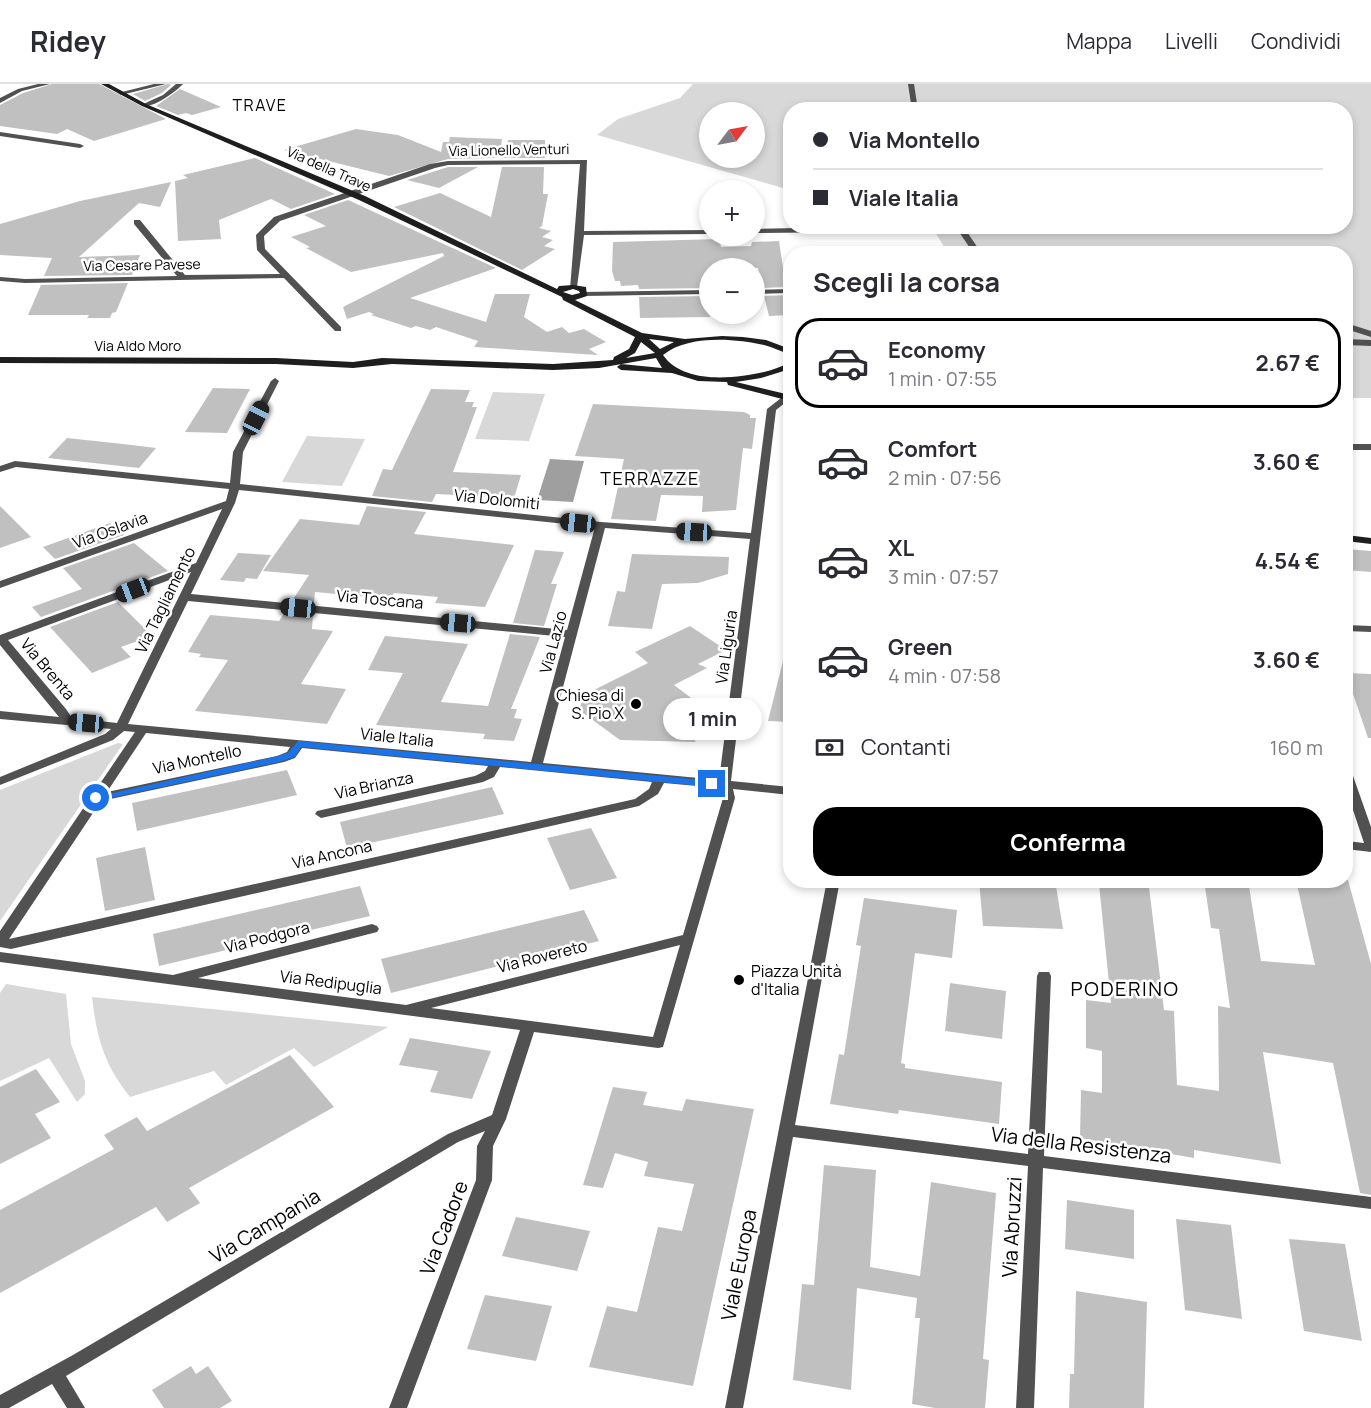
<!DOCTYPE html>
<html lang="it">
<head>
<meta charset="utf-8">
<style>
	:root { --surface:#fff; --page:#f2f2f3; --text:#2b2b33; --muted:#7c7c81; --line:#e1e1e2; --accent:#000 }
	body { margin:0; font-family:Manrope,sans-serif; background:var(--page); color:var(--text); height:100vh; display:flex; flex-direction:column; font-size:22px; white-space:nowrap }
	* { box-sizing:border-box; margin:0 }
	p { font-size:20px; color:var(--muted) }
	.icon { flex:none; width:33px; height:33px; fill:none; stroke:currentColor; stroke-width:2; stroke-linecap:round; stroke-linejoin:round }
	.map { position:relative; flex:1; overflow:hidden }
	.panel { position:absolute; left:783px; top:162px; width:570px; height:642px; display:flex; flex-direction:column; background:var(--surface); border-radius:24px; box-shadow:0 3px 9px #0003 }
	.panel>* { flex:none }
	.hud { position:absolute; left:783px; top:18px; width:570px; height:132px; border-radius:24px; box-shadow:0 3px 9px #0003; display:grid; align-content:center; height:132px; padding:0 30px; background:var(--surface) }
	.needle { width:39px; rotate:58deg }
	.buttons { position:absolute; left:699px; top:18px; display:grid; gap:12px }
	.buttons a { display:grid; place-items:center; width:66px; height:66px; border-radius:50%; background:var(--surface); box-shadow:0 3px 9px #0003; font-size:30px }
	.end { position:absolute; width:27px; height:27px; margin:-14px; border:8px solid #1a73e8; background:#fff; box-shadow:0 0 0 3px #fff }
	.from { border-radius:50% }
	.bubble { position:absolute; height:42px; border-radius:21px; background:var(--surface); box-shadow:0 3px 9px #0003; font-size:20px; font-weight:700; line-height:42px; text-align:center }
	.car { position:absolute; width:18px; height:36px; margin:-18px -9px; border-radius:8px; box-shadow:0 0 4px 2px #0007; background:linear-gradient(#222 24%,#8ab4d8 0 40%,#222 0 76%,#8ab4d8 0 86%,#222 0) }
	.hud b { display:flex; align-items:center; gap:21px; height:57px; font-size:22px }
	.hud b+b { border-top:2px solid var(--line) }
	.hud i { width:15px; height:15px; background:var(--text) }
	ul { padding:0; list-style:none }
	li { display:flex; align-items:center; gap:18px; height:90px; margin:0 12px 9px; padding:0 18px; border:3px solid transparent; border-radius:24px }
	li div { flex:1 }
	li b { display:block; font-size:22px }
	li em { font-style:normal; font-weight:700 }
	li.current { border-color:var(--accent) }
	li>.icon { width:54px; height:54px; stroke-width:1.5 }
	h2 { padding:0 30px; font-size:27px; line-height:72px }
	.pay { display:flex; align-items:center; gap:15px; height:66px; padding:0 30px; font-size:22px }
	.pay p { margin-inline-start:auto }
	.cta { display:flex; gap:12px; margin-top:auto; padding:12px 30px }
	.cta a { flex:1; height:69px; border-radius:24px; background:var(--accent); color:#fff; font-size:24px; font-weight:700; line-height:69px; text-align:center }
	header { display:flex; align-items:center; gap:36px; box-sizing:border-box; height:84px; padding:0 30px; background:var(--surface); border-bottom:2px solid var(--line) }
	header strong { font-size:28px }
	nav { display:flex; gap:33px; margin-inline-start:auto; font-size:21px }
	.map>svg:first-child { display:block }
	.green { fill:#d8d8d8; fill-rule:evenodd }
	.water { fill:#9f9f9f }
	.building { fill:#c0c0c0 }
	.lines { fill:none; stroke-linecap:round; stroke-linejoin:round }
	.street { fill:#515151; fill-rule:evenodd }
	.secondary { fill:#1e1e1e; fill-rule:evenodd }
	.route { fill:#1a73e8 }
	.poi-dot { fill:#000; stroke:#fff; stroke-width:2 }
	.labels { text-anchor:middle; stroke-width:5; stroke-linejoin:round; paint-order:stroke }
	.far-street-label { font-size:14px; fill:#000; stroke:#fff }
	.far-quarter-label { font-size:16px; letter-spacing:1.5px; fill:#000; stroke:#fff }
	.street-label { font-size:16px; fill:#000; stroke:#fff }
	.poi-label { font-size:16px; fill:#000; stroke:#fff; text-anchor:end }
	.neighbourhood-label { font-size:18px; letter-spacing:1.5px; fill:#000; stroke:#fff }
	.quarter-label { font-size:20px; letter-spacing:1.5px; fill:#000; stroke:#fff }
	.near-street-label { font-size:20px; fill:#000; stroke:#fff }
</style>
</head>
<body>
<header>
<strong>Ridey</strong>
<nav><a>Mappa</a><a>Livelli</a><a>Condividi</a></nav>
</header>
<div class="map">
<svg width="1371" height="1324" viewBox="0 0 1371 1324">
	<rect width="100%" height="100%" fill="#fff"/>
	<!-- green -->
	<g class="green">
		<path d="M 693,0 L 1371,0 L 1371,314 L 1346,314 L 1346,170 L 948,169 L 935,148 L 917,143 L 1346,142 L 1346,26 L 790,26 L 790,106 L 597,51 L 618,35 L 680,14 ZM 710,28 L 754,28 L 754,74 L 710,74 Z"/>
		<path d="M 493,308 L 545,310 L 529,357 L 475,355 Z"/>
		<path d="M 307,352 L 365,355 L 342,402 L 282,398 Z"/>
		<path d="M 118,659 L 123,660 L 0,837 L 0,706 Z"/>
		<path d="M 6,900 L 66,910 L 71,960 L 85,997 L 85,1010 L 77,1018 L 49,974 L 0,997 L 0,909 Z"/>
		<path d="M 92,913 L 388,943 L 314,983 L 294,964 L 226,1001 L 214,987 L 130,1013 C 104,980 97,955 92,913 Z"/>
	</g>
	<!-- water -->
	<path class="water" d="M 550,375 L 584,377 L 573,418 L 537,416 Z"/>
	<!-- building -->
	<g class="building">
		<path d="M 52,0 L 99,0 L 166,35 L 94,57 L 67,45 L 57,50 L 0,42 L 0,21 L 23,9 Z"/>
		<path d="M 168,0 L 171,1 L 162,9 L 145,17 L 133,10 Z"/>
		<path d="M 180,5 L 221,23 L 192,31 L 186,29 L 178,31 L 156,22 Z"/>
		<path d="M 356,45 L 398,51 L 441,68 L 443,58 L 449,58 L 450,53 L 502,55 L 500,71 L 494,74 L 448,75 L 389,92 L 284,66 Z"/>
		<path d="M 508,56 L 545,56 L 545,74 L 504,74 Z"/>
		<path d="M 255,74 L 335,110 L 291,125 L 271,115 L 219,136 L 221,155 L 178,157 L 175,97 L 188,94 L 183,91 Z"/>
		<path d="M 448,83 L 478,83 L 439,104 L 407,96 Z"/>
		<path d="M 502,83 L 544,83 L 543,110 L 548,110 L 542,142 L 539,144 L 551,147 L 542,153 L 553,156 L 544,162 L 555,165 L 522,186 L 394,123 L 440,109 L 491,133 Z"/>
		<path d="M 171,98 L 160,123 L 139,119 L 79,173 L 140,171 L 132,191 L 44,192 L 52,174 L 0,171 L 0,140 L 80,117 Z"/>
		<path d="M 348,116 L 496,184 L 410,214 L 486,238 L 495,210 L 530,210 L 524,233 L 547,248 L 562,243 L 569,249 L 584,245 L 606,258 L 589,265 L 598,271 L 474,263 L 478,257 L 436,243 L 430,246 L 416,242 L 411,244 L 371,231 L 374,230 L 369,228 L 347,235 L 343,223 L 444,172 L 443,169 L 351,188 L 306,164 L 310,163 L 291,153 L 326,142 L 304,131 Z"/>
		<path d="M 719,155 L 721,163 L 751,162 L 752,158 L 779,157 L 786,203 L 762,204 L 758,184 L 710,184 L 710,204 L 639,205 L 638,201 L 621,202 L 620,197 L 615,197 L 612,187 L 613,158 Z"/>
		<path d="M 128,199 L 116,228 L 112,229 L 110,234 L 87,234 L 89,231 L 28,231 L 41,201 Z"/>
		<path d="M 787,211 L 790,231 L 769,232 L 764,212 Z"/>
		<path d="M 710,212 L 710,233 L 640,234 L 639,213 Z"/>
		<path d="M 213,304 L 250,305 L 227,349 L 185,348 Z"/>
		<path d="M 431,305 L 470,306 L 465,318 L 474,318 L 472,323 L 477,323 L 453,388 L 521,391 L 514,414 L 436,410 L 432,418 L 372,412 L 383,385 L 392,386 Z"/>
		<path d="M 593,320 L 744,328 L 750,331 L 750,334 L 756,334 L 752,365 L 743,364 L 736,426 L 702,428 L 703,412 L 661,411 L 656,437 L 611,435 L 624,375 L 575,372 Z"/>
		<path d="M 67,354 L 123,360 L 156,364 L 139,384 L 48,374 Z"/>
		<path d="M 0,422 L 31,453 L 0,464 Z"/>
		<path d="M 367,422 L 426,428 L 414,450 L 514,461 L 485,523 L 435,519 L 438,513 L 394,509 L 391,515 L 315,508 L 314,519 L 292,517 L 309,491 L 263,487 L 300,435 L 359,441 Z"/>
		<path d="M 110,439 L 124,451 L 55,475 L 43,463 Z"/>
		<path d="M 134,459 L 168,487 L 41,533 L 32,523 L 82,505 L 63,484 Z"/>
		<path d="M 1346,465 L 1371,467 L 1371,488 L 1346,486 Z"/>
		<path d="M 535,466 L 564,468 L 551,500 L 557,500 L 544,542 L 513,539 Z"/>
		<path d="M 238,469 L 271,471 L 257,495 L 246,494 L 244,498 L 220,496 Z"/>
		<path d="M 632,470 L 729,473 L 728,490 L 698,499 L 662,500 L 652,545 L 608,542 L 617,507 L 625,508 Z"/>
		<path d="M 118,518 L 152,552 L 121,563 L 131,573 L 92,589 L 50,543 Z"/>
		<path d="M 285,528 L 313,531 L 312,545 L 333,547 L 301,600 L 346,605 L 327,640 L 195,627 L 228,576 L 199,573 L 201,570 L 188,568 L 210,531 L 279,537 Z"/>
		<path d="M 690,542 L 726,566 L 698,580 L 707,584 L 674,601 L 694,616 L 696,632 L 682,640 L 696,658 L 620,656 L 579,626 L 584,611 L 648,579 L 635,568 Z"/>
		<path d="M 510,550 L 540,553 L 511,625 L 517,625 L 514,634 L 522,635 L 514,657 L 483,655 L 485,650 L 376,641 L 403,589 L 368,586 L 385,552 L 468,560 L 441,618 L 488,622 Z"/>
		<path d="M 783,577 L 790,578 L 790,638 L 768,637 Z"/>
		<path d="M 1346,589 L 1371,590 L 1371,654 L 1368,654 Z"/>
		<path d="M 287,686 L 297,711 L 137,747 L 132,719 Z"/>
		<path d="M 492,703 L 504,730 L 347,764 L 340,738 Z"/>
		<path d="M 591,744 L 617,794 L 570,806 L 547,754 Z"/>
		<path d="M 145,763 L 155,816 L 105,827 L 96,774 Z"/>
		<path d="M 979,796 L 1055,796 L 1063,845 L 983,842 Z"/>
		<path d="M 1204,796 L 1248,796 L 1261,877 L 1315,881 L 1296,796 L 1348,796 L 1371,880 L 1371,1111 L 1360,1109 L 1333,979 L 1263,968 L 1281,1080 L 1194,1066 L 1194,1074 L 1080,1054 L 1081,1006 L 1102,1009 L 1102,967 L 1086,964 L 1086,916 L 1111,919 L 1099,800 L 1149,803 L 1164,926 L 1174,927 L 1177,1001 L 1219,1007 L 1218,922 L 1230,924 L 1219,845 L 1211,844 Z"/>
		<path d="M 360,802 L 370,832 L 159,882 L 153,850 Z"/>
		<path d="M 864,814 L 957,826 L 952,874 L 915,869 L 901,979 L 905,980 L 905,984 L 1002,998 L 999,1040 L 899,1026 L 898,1030 L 830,1020 L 839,970 L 844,971 L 861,862 L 856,861 Z"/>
		<path d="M 584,826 L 599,857 L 391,909 L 381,875 Z"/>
		<path d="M 950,899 L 1006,907 L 1002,955 L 945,947 Z"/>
		<path d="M 410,954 L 491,967 L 472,1015 L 430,1008 L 438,987 L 399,981 Z"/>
		<path d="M 290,971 L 334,1023 L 189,1104 L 200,1119 L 167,1138 L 156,1123 L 0,1209 L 0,1126 L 114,1065 L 104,1051 L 137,1033 L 147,1047 Z"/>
		<path d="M 36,985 L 60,1018 L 35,1030 L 51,1054 L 0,1080 L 0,1003 Z"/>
		<path d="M 613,1003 L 647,1008 L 643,1021 L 682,1027 L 686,1015 L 754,1025 L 693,1302 L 589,1283 L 607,1222 L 637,1228 L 658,1143 L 682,1147 L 694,1100 L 644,1092 L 648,1078 L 615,1069 L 603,1104 L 583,1101 Z"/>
		<path d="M 824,1081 L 876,1086 L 870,1183 L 920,1192 L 931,1098 L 996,1109 L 983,1275 L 989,1276 L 985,1324 L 935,1324 L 912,1320 L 920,1234 L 915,1234 L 917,1214 L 857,1204 L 851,1306 L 793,1296 L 802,1200 L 814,1201 Z"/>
		<path d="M 1067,1116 L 1134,1126 L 1134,1175 L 1065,1165 Z"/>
		<path d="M 516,1133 L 590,1147 L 577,1187 L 502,1172 Z"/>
		<path d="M 1176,1135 L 1231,1141 L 1242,1235 L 1185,1226 Z"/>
		<path d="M 1289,1155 L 1345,1160 L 1362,1257 L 1304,1247 Z"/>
		<path d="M 1076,1207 L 1147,1218 L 1144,1324 L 1069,1324 L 1070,1290 L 1074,1290 Z"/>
		<path d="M 485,1211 L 552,1222 L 536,1277 L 467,1265 Z"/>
		<path d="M 191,1282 L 196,1290 L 208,1282 L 232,1317 L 220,1324 L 164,1324 L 152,1306 Z"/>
	</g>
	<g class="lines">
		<!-- street -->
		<g class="street">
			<path d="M 38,0 L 50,0 L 22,7 L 0,19 L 0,14 L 18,5 Z"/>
			<path d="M 154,0 L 166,0 L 121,11 L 118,9 Z"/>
			<path d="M 176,0 L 183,0 C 175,8 152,26 141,21 L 163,11 Z"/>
			<path d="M 908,0 L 914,0 L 918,26 L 912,26 Z"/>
			<path d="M 0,48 L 80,60 L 84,62 L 80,64 L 0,52 Z"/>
			<path d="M 587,76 L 584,147 L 710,146 L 710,150 L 584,151 L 577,203 L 570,205 L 580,80 L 448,81 L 435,84 L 280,137 L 264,152 L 265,165 L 341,243 L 341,247 L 335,247 L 284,194 L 25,199 L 0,197 L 0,193 L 25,195 L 177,192 L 134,140 L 134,136 L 140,136 L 185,191 L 280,190 L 257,166 L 256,151 L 274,133 L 430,80 L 448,77 Z"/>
			<path d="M 887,142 L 852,148 L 754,149 L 754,145 Z"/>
			<path d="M 955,142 L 963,142 L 982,170 L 974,170 Z"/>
			<path d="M 790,205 L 790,209 L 754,210 L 754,206 Z"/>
			<path d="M 710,206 L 710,210 L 584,212 L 580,210 L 584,208 Z"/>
			<path d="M 1346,239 L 1371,247 L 1371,253 L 1346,245 Z"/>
			<path d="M 1346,255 L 1371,256 L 1371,262 L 1346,261 Z"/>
			<path d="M 275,294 L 279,297 L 243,368 L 240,400 L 601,438 L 751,449 L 767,325 L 785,311 L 790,311 L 790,315 L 776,326 L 731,697 L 790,703 L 790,711 L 733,705 L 735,714 L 663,963 L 658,964 L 534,948 L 506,1035 L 493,1062 L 492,1096 L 407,1324 L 389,1324 L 476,1096 L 477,1062 L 485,1047 L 458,1058 L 66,1292 L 85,1324 L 67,1324 L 52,1300 L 9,1324 L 0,1324 L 0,1311 L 73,1271 L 448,1050 L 492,1031 L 520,946 L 0,878 L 0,868 L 173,891 L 372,840 L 377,842 L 379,845 L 377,848 L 198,894 L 406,921 L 683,851 L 723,714 L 720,704 L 664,699 L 658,710 L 639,722 L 11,865 L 0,863 L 0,847 L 135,648 L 124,647 L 113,656 L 0,701 L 0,693 L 105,650 L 111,645 L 0,635 L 0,627 L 59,633 L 0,561 L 0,551 L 196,479 L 222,425 L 0,504 L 0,497 L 226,417 L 229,405 L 16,383 L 0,388 L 0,382 L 15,377 L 230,399 L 233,368 L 271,297 ZM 239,406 L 595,443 L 567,546 L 191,510 L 235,419 ZM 605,444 L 750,455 L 719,696 L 543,679 ZM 191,488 L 117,639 L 72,634 L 66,625 L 8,556 ZM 188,517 L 565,553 L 531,678 L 128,640 ZM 146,649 L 290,663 L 287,668 L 277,672 L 107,708 ZM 302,664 L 488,682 L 485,687 L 475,692 L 317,727 L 315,730 L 321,734 L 483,698 L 494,693 L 500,683 L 652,698 L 649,705 L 635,715 L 9,855 L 101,717 L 284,678 L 295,674 ZM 680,861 L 653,953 L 431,924 Z"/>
			<rect x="1346" y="360" width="25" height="6"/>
			<path d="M 1346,541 L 1371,542 L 1371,548 L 1346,547 Z"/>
			<path d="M 1346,685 L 1352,689 L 1371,743 L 1371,768 L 1346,765 L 1346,757 L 1364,759 L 1346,705 Z"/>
			<path d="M 827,796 L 840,796 L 795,1041 L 1028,1070 L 1037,892 L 1039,888 L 1049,888 L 1051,892 L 1044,1072 L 1371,1113 L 1371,1125 L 1043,1084 L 1034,1324 L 1016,1324 L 1028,1082 L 793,1053 L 743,1324 L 725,1324 Z"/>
		</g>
		<!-- secondary -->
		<g class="secondary">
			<path d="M 101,0 L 109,0 L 146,20 L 365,112 L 557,205 L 559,202 L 573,201 L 586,203 L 587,212 L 575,216 L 642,249 L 685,255 L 722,252 L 743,253 L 766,256 L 790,265 L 790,270 C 781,268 773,263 764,261 C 734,254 687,251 663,271 C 683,300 733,295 764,288 C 773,286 781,282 790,279 L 790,285 L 761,294 L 736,298 L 790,311 L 790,317 L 728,301 L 727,298 L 698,297 L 672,289 L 621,286 L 617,283 L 621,280 L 662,284 L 656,274 L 599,284 L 553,286 L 392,280 L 353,284 L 276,280 L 0,279 L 0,273 L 276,274 L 353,278 L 382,274 L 553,280 L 613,276 L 614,273 L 629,265 L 635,253 L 563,216 L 562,213 L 359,116 L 142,22 ZM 573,205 L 579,207 L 580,209 L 572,211 L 563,208 ZM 649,255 L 674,258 L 660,265 ZM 641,258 L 655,269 L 626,274 L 635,269 Z"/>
			<path d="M 1346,451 L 1371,454 L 1371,460 L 1346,457 Z"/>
		</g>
	</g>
	<!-- route -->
	<path class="route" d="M 298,657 L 712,697 L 717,700 L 712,703 L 301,663 L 295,673 L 279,678 L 96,717 L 91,714 L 278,672 L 288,669 Z"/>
	<!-- markers -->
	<g class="poi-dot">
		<circle cx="636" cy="620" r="6"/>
		<circle cx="739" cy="896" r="6"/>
	</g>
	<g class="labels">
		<!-- far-street labels -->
		<g class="far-street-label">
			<text transform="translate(509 66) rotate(-1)" y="5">Via Lionello Venturi</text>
			<text transform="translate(329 85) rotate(24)" y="5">Via della Trave</text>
			<text transform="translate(142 181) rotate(-1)" y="5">Via Cesare Pavese</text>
			<text x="138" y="267">Via Aldo Moro</text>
		</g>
		<!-- far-quarter labels -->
		<g class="far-quarter-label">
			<text x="260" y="27">TRAVE</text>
		</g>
		<!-- street labels -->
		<g class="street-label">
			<text transform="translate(497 415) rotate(6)" y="6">Via Dolomiti</text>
			<text transform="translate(110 446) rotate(-20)" y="6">Via Oslavia</text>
			<text transform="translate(380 515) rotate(5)" y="6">Via Toscana</text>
			<text transform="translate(165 516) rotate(-64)" y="6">Via Tagliamento</text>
			<text transform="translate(553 558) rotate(-75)" y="6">Via Lazio</text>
			<text transform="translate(726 563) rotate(-82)" y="6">Via Liguria</text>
			<text transform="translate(48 585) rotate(50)" y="6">Via Brenta</text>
			<text transform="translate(397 653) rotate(6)" y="6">Viale Italia</text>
			<text transform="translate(197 675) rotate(-12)" y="6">Via Montello</text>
			<text transform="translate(374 701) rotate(-12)" y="6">Via Brianza</text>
			<text transform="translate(332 770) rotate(-13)" y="6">Via Ancona</text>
			<text transform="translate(267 853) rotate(-14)" y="6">Via Podgora</text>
			<text transform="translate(542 872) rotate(-14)" y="6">Via Rovereto</text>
			<text transform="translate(331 898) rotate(7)" y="6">Via Redipuglia</text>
		</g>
		<!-- poi labels -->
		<g class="poi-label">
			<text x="624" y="617">Chiesa di<tspan x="624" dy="18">S. Pio X</tspan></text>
			<text x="751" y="893" text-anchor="start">Piazza Unità<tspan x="751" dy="18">d'Italia</tspan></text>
		</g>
		<!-- neighbourhood labels -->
		<g class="neighbourhood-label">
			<text x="650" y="401">TERRAZZE</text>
		</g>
		<!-- quarter labels -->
		<g class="quarter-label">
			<text x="1125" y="912">PODERINO</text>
		</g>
		<!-- near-street labels -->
		<g class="near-street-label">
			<text transform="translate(1081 1061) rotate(7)" y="7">Via della Resistenza</text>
			<text transform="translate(265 1142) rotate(-31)" y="7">Via Campania</text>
			<text transform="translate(1012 1143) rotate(-87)" y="7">Via Abruzzi</text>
			<text transform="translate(444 1144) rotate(-69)" y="7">Via Cadore</text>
			<text transform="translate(739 1181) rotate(-79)" y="7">Viale Europa</text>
		</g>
	</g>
</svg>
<div class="buttons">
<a><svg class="needle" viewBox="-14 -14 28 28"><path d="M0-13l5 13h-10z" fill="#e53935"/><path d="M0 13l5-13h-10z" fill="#7c7c81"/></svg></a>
<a>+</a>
<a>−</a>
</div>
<i class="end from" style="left:96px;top:714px"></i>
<i class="end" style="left:712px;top:700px"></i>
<div class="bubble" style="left:663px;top:614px;width:99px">1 min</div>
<i class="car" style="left:256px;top:334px;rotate:27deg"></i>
<i class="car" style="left:578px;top:439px;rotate:276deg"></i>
<i class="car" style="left:694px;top:448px;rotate:273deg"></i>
<i class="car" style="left:133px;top:506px;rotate:249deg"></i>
<i class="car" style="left:298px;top:524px;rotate:276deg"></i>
<i class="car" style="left:458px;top:539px;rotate:275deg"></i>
<i class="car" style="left:86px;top:639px;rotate:275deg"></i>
<div class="hud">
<b><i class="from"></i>Via Montello</b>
<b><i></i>Viale Italia</b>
</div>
<section class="panel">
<h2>Scegli la corsa</h2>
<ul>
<li class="current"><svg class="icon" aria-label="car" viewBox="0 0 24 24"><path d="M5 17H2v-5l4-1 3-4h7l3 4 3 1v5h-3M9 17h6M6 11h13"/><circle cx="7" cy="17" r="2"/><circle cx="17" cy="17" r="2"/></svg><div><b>Economy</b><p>1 min · 07:55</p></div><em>2.67 €</em></li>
<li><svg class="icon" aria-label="car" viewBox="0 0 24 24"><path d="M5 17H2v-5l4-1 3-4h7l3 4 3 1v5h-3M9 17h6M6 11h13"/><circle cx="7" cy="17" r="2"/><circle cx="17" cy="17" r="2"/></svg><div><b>Comfort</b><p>2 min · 07:56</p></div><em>3.60 €</em></li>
<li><svg class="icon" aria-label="car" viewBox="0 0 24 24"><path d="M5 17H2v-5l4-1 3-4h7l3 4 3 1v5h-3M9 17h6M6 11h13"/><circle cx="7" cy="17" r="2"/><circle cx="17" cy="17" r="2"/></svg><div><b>XL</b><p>3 min · 07:57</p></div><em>4.54 €</em></li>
<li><svg class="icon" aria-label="car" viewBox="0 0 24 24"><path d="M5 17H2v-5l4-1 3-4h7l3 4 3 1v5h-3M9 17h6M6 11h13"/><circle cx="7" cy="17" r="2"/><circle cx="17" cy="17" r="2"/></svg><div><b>Green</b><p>4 min · 07:58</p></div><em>3.60 €</em></li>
</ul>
<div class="pay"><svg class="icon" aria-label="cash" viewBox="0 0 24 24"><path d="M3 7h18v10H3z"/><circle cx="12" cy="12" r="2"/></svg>Contanti<p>160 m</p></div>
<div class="cta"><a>Conferma</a></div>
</section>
</div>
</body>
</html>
